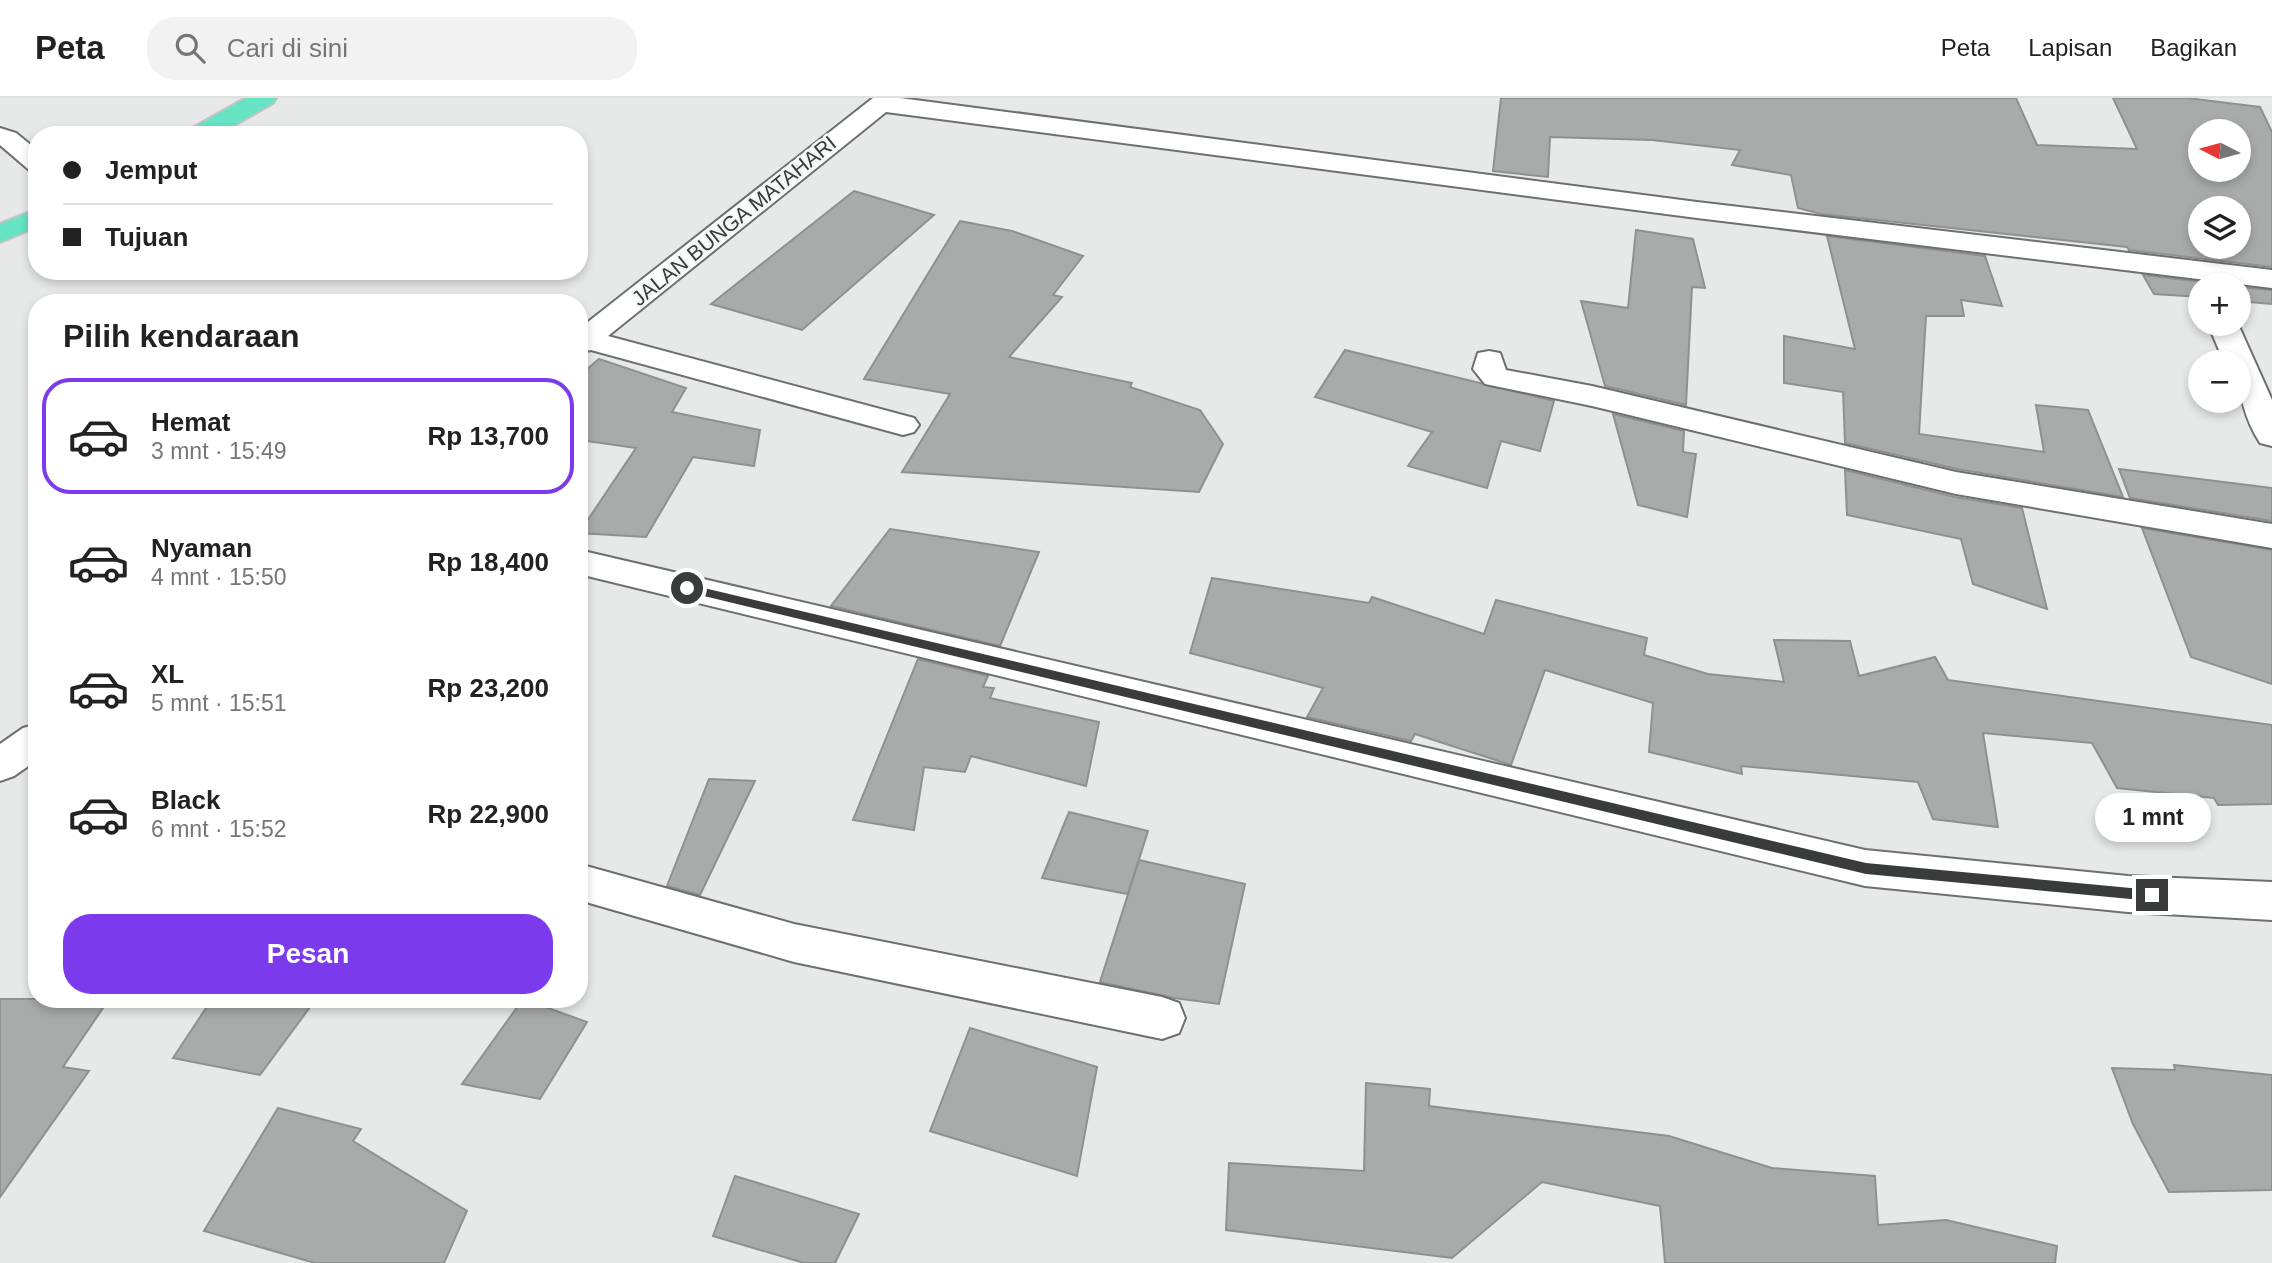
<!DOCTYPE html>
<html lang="id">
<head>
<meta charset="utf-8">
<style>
	:root { --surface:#fff; --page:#f2f2f2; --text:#222; --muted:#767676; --line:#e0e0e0; --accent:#7c3aed }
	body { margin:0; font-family:Helvetica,sans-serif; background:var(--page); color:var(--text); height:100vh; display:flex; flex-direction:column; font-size:26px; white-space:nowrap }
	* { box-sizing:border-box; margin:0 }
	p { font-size:23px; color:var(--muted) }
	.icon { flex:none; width:38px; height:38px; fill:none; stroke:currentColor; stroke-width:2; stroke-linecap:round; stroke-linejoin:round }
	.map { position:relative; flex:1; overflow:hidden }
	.details { position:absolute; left:28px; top:196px; width:560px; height:714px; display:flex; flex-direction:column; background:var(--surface); border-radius:28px; box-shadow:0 4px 10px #0003 }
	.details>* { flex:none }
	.hud { position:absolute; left:28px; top:28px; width:560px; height:154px; border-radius:28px; box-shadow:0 4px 10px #0003; display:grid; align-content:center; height:154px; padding:0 35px; background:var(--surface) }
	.needle { width:46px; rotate:276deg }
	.fabs { position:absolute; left:2188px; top:21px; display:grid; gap:14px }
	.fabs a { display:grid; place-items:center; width:63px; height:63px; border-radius:50%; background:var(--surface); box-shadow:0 4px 10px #0003; font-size:35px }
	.end { position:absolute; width:32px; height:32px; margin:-16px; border:9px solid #3a3b3b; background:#fff; box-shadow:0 0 0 4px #fff }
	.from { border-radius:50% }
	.bubble { position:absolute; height:49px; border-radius:24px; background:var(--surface); box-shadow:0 4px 10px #0003; font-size:23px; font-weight:700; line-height:49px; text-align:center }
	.hud b { display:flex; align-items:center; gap:24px; height:66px; font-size:26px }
	.hud b+b { border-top:2px solid var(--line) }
	.hud i { width:18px; height:18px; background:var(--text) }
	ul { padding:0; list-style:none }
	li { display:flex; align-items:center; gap:21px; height:116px; margin:0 14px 10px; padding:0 21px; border:4px solid transparent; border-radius:28px }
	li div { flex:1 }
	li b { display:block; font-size:26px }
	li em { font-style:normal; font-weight:700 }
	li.active { border-color:var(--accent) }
	li>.icon { width:63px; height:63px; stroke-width:1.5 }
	h2 { padding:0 35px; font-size:32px; line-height:84px }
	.action { display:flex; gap:14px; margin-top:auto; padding:14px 35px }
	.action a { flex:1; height:80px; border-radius:28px; background:var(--accent); color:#fff; font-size:28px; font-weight:700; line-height:80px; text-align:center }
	header { display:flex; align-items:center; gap:42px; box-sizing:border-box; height:98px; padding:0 35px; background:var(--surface); border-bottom:2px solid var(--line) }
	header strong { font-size:33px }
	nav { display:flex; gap:38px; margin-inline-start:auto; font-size:24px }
	.search { width:490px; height:63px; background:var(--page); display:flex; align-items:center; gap:18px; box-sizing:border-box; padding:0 24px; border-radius:28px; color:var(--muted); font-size:26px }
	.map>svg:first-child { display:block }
	.building { fill:#a8abaa; stroke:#8e9190; stroke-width:2; fill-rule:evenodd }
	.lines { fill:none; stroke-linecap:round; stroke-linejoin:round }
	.minor-casing { stroke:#6d706f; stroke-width:4 }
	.trunk-casing { stroke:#c4c4c4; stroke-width:4 }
	.minor { fill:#fff; fill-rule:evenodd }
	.trunk { fill:#66e4c4; fill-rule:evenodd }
	.route { fill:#3a3b3b }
	.labels { text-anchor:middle; stroke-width:5; stroke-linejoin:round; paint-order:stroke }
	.far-street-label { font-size:21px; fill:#3a3b3b; stroke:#f3f7f5 }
</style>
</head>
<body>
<header>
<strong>Peta</strong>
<div class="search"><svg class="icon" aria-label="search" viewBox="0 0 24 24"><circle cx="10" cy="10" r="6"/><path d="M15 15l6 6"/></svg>Cari di sini</div>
<nav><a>Peta</a><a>Lapisan</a><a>Bagikan</a></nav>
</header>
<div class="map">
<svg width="2272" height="1165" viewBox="0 0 2272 1165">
	<rect width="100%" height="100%" fill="#e6e9e8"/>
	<!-- building -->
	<g class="building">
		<path d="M 1501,0 L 2016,0 L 2037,47 L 2137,51 L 2113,0 L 2187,0 L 2260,9 L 2272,34 L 2272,169 L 2129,152 L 2127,149 L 1821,116 L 1798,110 L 1791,77 L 1732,67 L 1740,52 L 1652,42 L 1550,39 L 1548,79 L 1493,73 ZM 2200,33 L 2238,33 L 2238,72 L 2200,72 ZM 2200,110 L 2238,110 L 2238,149 L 2200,149 Z"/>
		<path d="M 854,93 L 934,117 L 802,232 L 711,206 Z"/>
		<path d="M 960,123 L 1012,133 L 1083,158 L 1053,197 L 1062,199 L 1009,259 L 1132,285 L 1130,289 L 1200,312 L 1223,346 L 1199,394 L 902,374 L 950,296 L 864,281 Z"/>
		<path d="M 1636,132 L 1693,141 L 1705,190 L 1692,189 L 1686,307 L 1605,288 L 1581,203 L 1628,210 Z"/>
		<path d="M 1827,138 L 1985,158 L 2002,208 L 1961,202 L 1964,218 L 1926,218 L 1919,336 L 2044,354 L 2036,307 L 2088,312 L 2123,399 L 1957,371 L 1845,345 L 1843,294 L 1784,285 L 1784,238 L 1855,251 Z"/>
		<path d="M 2143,177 L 2228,187 L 2200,187 L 2200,199 L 2154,196 Z"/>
		<path d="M 2238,189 L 2272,192 L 2272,206 L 2238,203 Z"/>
		<path d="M 1345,252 L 1554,303 L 1540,353 L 1501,343 L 1487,390 L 1408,368 L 1432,334 L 1315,299 Z"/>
		<path d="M 599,261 L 686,290 L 672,314 L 760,332 L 754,368 L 693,359 L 646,439 L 579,435 L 636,350 L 579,342 L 579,278 Z"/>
		<path d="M 1613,316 L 1684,333 L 1683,354 L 1696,356 L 1687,419 L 1638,407 Z"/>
		<path d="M 2119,371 L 2272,390 L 2272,423 L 2130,400 Z"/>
		<path d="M 1845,372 L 1955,399 L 2022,410 L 2047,511 L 1973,486 L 1961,441 L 1847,417 Z"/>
		<path d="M 2142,430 L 2272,452 L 2272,586 L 2191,559 Z"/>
		<path d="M 890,431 L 1039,454 L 1000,548 L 831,508 Z"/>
		<path d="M 1212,480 L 1369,505 L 1372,499 L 1484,536 L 1496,502 L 1647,540 L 1644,557 L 1708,576 L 1784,584 L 1774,542 L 1850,543 L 1859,578 L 1935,559 L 1948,582 L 2272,627 L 2272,706 L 2218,707 L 2214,700 L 2117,690 L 2092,645 L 1983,635 L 1998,729 L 1933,721 L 1918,684 L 1741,668 L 1742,676 L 1649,654 L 1653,605 L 1545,572 L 1511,667 L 1415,636 L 1411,643 L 1307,619 L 1323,590 L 1190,555 Z"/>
		<path d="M 918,561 L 988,578 L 983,589 L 994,590 L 990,600 L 1099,624 L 1086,688 L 971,658 L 965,674 L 924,669 L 914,732 L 853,722 Z"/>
		<path d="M 709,681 L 755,683 L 700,797 L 667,788 Z"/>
		<path d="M 1069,714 L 1148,733 L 1128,796 L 1042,780 Z"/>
		<path d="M 1139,762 L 1245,786 L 1219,906 L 1174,900 L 1100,884 Z"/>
		<path d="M 0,901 L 109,901 L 63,969 L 89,973 L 0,1099 Z"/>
		<path d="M 212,901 L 316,901 L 260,977 L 173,960 Z"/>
		<path d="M 523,901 L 587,924 L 540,1001 L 462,986 Z"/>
		<path d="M 970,930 L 1097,969 L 1077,1078 L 930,1033 Z"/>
		<path d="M 2174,967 L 2272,977 L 2272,1092 L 2169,1094 L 2133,1026 L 2112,970 L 2175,972 Z"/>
		<path d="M 1366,985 L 1430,991 L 1429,1008 L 1669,1038 L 1772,1070 L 1875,1078 L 1878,1127 L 1946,1122 L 2057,1148 L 2055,1165 L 1665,1165 L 1660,1108 L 1542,1084 L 1452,1160 L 1226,1132 L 1229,1065 L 1364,1073 Z"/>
		<path d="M 278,1010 L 361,1031 L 353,1043 L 467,1113 L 444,1165 L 315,1165 L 204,1133 Z"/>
		<path d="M 735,1078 L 859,1116 L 835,1165 L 804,1165 L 713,1138 Z"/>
	</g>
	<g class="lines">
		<!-- minor casing -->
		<g class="minor-casing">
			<g id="minor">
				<path d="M 873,0 L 900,0 L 1697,104 L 2272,172 L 2272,190 L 1697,120 L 886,14 L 608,238 L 914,320 L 919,327 L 914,334 L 903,337 L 591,252 L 579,255 L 579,231 Z"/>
				<path d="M 0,30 L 16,35 L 37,52 L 37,74 L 28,71 L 0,47 Z"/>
				<path d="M 2208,226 L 2238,226 L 2272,302 L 2272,348 L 2260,345 C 2244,320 2238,294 2238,264 L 2224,264 Z"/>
				<path d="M 1489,253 L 1500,255 L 1506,272 L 1592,288 L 1956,374 L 2272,426 L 2272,450 L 1956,396 L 1592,308 L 1485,286 L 1473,271 L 1478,255 Z"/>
				<path d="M 579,452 L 1865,752 L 2128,778 L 2272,784 L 2272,822 L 2128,814 L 1865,788 L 579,476 Z"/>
				<path d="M 37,626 L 37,662 L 14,678 L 0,683 L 0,646 L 23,630 Z"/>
				<path d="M 579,766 L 794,826 L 1162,899 L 1179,905 L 1185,920 L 1179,935 L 1162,941 L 794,864 L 579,802 Z"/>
			</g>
		</g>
		<!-- trunk casing -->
		<g class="trunk-casing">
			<g id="trunk">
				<path d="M 246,0 L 276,0 L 273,5 L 217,37 L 186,37 L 189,32 Z"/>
				<path d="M 37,111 L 37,129 L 0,144 L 0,126 Z"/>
			</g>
		</g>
		<!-- minor -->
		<use href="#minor" class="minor"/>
		<!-- trunk -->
		<use href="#trunk" class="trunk"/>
	</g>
	<!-- route -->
	<path class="route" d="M 687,486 L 1866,765 L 2152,792 L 2158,797 L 2152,803 L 1866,776 L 683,493 L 682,490 Z"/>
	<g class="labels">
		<!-- far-street labels -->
		<g class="far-street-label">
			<text transform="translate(734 123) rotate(-39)" y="7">JALAN BUNGA MATAHARI</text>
		</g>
	</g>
</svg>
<div class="fabs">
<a><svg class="needle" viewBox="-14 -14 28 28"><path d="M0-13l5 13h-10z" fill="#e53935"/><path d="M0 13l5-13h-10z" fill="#767676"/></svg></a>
<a><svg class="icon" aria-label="layers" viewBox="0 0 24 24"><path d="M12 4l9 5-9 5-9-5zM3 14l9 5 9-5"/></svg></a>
<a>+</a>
<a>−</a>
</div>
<i class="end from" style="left:687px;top:490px"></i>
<i class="end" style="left:2152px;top:797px"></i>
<div class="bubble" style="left:2095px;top:695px;width:116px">1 mnt</div>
<div class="hud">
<b><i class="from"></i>Jemput</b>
<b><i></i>Tujuan</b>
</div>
<section class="details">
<h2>Pilih kendaraan</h2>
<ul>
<li class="active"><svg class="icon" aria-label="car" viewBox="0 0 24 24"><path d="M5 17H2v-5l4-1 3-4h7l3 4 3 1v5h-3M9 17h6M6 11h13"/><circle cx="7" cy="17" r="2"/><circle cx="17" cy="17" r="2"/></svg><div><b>Hemat</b><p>3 mnt · 15:49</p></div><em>Rp 13,700</em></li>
<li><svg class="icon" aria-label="car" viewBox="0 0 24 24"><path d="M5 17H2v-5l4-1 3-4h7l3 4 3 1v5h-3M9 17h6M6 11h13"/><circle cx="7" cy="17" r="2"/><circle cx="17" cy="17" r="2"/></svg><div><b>Nyaman</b><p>4 mnt · 15:50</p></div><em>Rp 18,400</em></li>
<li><svg class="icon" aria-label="car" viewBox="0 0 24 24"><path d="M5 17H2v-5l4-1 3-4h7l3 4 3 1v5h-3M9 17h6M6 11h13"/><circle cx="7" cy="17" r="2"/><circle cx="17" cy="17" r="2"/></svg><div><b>XL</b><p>5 mnt · 15:51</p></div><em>Rp 23,200</em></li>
<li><svg class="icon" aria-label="car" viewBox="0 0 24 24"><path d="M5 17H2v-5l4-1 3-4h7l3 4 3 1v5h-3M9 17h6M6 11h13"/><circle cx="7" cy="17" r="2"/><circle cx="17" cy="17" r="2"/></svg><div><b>Black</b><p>6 mnt · 15:52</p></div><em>Rp 22,900</em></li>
</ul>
<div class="action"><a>Pesan</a></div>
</section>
</div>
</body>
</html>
